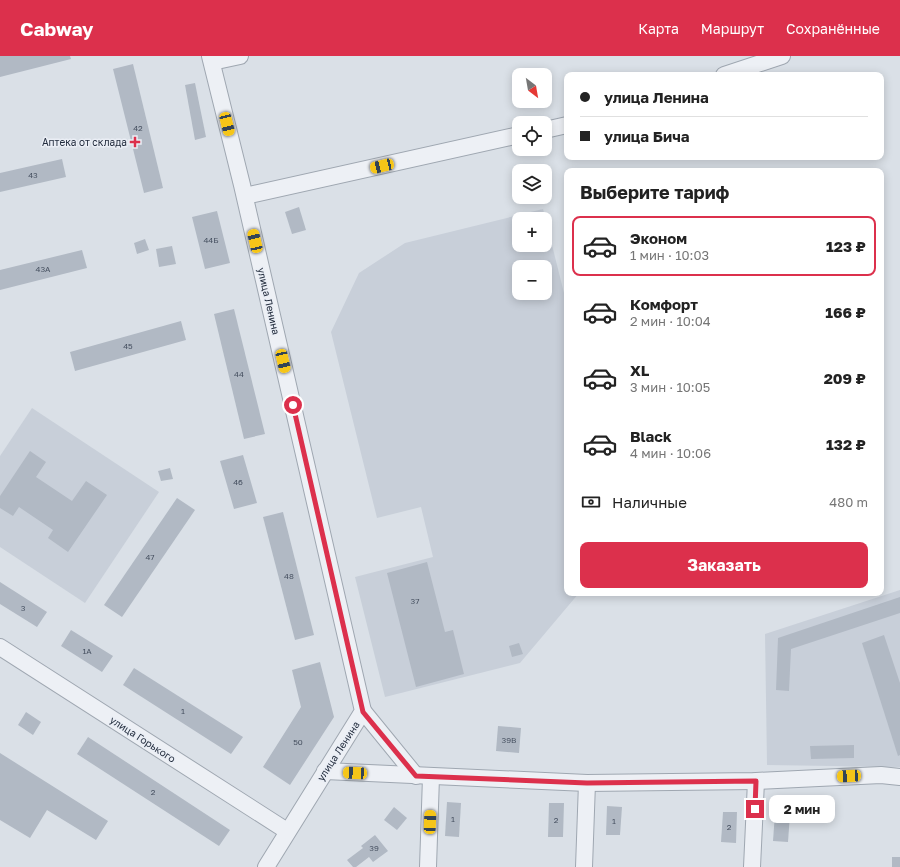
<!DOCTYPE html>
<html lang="ru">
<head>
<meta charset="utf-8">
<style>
	:root { --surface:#fff; --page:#f2f2f2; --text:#222; --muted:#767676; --line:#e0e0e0; --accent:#dc304c }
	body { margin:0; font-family:"Golos Text",sans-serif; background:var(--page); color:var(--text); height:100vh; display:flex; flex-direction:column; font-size:15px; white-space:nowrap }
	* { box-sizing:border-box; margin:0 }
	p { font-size:13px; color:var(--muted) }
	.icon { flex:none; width:22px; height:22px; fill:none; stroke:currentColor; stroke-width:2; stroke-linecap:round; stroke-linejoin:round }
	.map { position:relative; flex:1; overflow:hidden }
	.details { position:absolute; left:564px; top:112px; width:320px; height:428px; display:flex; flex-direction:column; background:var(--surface); border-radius:8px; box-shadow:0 2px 10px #0003 }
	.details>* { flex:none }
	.top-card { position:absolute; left:564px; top:16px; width:320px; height:88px; border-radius:8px; box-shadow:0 2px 10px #0003; display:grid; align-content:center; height:88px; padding:0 16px; background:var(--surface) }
	.needle { width:26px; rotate:149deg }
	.controls { position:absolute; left:512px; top:12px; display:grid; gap:8px }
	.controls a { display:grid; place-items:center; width:40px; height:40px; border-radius:8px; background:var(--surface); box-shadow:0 2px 10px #0003; font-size:20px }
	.end { position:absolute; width:18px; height:18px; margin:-9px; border:5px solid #dc304c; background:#fff; box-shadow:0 0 0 2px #fff }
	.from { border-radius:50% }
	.bubble { position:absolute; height:28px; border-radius:8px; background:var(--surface); box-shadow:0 2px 10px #0003; font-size:13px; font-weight:700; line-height:28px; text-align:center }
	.car { position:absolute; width:12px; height:24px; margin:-12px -6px; border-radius:5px; box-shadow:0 0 3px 1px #0007; background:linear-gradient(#f5c518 24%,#345 0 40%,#f5c518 0 76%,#345 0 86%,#f5c518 0) }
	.top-card b { display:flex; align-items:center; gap:14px; height:38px; font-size:15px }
	.top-card b+b { border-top:1px solid var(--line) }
	.top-card i { width:10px; height:10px; background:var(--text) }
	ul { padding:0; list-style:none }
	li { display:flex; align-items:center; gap:12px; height:60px; margin:0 8px 6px; padding:0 8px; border:2px solid transparent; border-radius:8px }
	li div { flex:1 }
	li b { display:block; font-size:15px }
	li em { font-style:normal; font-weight:700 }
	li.on { border-color:var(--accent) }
	li>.icon { width:36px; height:36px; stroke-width:1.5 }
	h2 { padding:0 16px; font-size:18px; line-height:48px }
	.pay { display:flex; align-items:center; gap:10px; height:44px; padding:0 16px; font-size:15px }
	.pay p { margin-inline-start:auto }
	.primary-button { display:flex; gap:8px; margin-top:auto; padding:8px 16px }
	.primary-button a { flex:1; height:46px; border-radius:8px; background:var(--accent); color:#fff; font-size:16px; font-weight:700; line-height:46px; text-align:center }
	header { display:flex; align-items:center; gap:24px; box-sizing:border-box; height:56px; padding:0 20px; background:var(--accent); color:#fff }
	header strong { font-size:19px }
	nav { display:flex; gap:22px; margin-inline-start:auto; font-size:14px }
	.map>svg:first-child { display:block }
	.built { fill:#c8cfd9; fill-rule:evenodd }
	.building { fill:#b1b9c4 }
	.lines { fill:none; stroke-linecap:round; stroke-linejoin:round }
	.minor-casing { stroke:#9fa7b1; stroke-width:18 }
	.minor { stroke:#edf0f5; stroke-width:16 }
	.route { stroke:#dc304c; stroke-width:5 }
	.poi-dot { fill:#dc304c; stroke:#eaeef5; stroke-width:1.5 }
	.labels { text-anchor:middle; stroke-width:3; stroke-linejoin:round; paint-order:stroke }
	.number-label { font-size:8px; fill:#465060 }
	.poi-label { font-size:10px; fill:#232d3e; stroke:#eaeef5; text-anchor:end }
	.street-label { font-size:10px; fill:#232d3e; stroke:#eaeef5 }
</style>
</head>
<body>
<header>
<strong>Cabway</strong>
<nav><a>Карта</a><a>Маршрут</a><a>Сохранённые</a></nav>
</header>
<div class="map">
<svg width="900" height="811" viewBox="0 0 900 811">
	<rect width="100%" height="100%" fill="#dae0e7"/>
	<!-- built -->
	<g class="built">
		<path d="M 543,153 L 567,249 L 567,537 L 579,537 L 520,607 L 385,641 L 355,521 L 433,501 L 421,451 L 377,462 L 331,276 L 359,217 L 405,187 ZM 519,163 L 545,163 L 545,189 L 519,189 ZM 519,211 L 545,211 L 545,237 L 519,237 Z"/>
		<path d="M 32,352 L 159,436 L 85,547 L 0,491 L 0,400 Z"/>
		<path d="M 900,534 L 900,711 L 767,709 L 765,578 Z"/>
	</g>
	<!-- building -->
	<g class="building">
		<path d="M 0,0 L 70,0 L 71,3 L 0,21 Z"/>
		<path d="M 133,8 L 163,132 L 144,137 L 113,13 Z"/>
		<path d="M 195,27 L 206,81 L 195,84 L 185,29 Z"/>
		<path d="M 62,103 L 66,121 L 0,136 L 0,117 Z"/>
		<path d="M 299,151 L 306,174 L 292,178 L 285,156 Z"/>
		<path d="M 217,155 L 230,207 L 205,213 L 192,161 Z"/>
		<path d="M 145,183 L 149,194 L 137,198 L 134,187 Z"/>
		<path d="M 172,190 L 176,208 L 159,211 L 156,193 Z"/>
		<path d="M 82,194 L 87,212 L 0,234 L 0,214 Z"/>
		<path d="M 234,253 L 265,378 L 244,383 L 214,258 Z"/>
		<path d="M 181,265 L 186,284 L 75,315 L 70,296 Z"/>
		<path d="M 30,395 L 46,406 L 36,421 L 72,445 L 86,425 L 107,439 L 68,496 L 48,482 L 53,474 L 19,451 L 13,460 L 0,452 L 0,440 Z"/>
		<path d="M 243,399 L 257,447 L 234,453 L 220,405 Z"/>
		<path d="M 170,412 L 173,423 L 161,425 L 158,415 Z"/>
		<path d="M 177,442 L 195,454 L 122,561 L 104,549 Z"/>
		<path d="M 283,456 L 314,579 L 295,584 L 263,461 Z"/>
		<path d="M 427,506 L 445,576 L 453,574 L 464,618 L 416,631 L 387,517 Z"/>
		<path d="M 0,526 L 47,556 L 37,571 L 0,548 Z"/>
		<path d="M 900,541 L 900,557 L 791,593 L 789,635 L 776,634 L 778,582 Z"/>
		<path d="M 71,574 L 113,600 L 102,616 L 61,590 Z"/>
		<path d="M 884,579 L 900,627 L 900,699 L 898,700 L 862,587 Z"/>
		<path d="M 519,587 L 523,598 L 512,601 L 509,590 Z"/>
		<path d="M 320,606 L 334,661 L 290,729 L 263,711 L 301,651 L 292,614 Z"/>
		<path d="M 134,612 L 243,681 L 231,698 L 123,629 Z"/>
		<path d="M 26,656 L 41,666 L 33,679 L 18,669 Z"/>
		<path d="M 498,670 L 521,672 L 519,697 L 496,695 Z"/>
		<path d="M 88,681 L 230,774 L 219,790 L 77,698 Z"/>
		<path d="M 854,689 L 854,702 L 811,703 L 810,690 Z"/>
		<path d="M 0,697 L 108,765 L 96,784 L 47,754 L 30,782 L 0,764 Z"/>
		<path d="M 447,746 L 461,747 L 459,781 L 445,780 Z"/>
		<path d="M 549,747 L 564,747 L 563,781 L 548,781 Z"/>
		<path d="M 607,750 L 622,751 L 620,779 L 606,779 Z"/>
		<path d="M 394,751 L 407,762 L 397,774 L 384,764 Z"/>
		<path d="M 723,756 L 737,756 L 736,787 L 721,786 Z"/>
		<path d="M 775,757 L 790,758 L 788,786 L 773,785 Z"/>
		<path d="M 375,779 L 388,795 L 373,806 L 369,801 L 356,811 L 353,811 L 347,804 L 363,792 L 361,790 Z"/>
		<rect x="892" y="801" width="8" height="10"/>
	</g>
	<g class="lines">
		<!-- minor casing -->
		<g class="minor-casing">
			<g id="minor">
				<path d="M 210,0 L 242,129 L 363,655 L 266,811"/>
				<path d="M 212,6 L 240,0"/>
				<path d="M 724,19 L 782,0"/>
				<path d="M 545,74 L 567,69"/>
				<path d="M 245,140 L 519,79"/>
				<path d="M 0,591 L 287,775"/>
				<path d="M 363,655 L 416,720"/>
				<path d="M 325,715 L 587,727 L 756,725 L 881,719 L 900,721"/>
				<path d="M 428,811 L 431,721"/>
				<path d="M 584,811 L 587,727"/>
				<path d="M 752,811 L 756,725"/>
			</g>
		</g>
		<!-- minor -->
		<use href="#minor" class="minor"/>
	</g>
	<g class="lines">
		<!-- route -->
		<path class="route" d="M 293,349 L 363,656 L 416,720 L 587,727 L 756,725 L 755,753"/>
	</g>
	<!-- markers -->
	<path class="poi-dot" d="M133 80h4v4h4v4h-4v4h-4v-4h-4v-4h4z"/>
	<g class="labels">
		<!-- number labels -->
		<g class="number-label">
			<text x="138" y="75">42</text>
			<text x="33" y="122">43</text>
			<text x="211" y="187">44Б</text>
			<text x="43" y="216">43А</text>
			<text x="128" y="293">45</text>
			<text x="239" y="321">44</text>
			<text x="238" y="429">46</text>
			<text x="150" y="504">47</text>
			<text x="289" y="523">48</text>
			<text x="415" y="548">37</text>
			<text x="23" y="555">3</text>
			<text x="87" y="598">1А</text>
			<text x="183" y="658">1</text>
			<text x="509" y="687">39В</text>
			<text x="298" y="689">50</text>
			<text x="153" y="739">2</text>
			<text x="453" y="766">1</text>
			<text x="556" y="767">2</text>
			<text x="614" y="768">1</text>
			<text x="729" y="774">2</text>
			<text x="374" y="795">39</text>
		</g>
		<!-- poi labels -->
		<g class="poi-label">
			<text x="127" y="90">Аптека от склада</text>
		</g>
		<!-- street labels -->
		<g class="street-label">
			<text transform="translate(269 245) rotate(77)" y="4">улица Ленина</text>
			<text transform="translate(143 683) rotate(33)" y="4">улица Горького</text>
			<text transform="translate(338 695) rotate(-57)" y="4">улица Ленина</text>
		</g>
	</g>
</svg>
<div class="controls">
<a><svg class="needle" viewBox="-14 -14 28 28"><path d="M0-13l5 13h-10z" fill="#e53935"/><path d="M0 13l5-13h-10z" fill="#767676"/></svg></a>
<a><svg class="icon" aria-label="locate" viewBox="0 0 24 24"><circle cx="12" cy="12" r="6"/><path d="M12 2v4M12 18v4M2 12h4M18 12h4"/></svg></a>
<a><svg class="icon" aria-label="layers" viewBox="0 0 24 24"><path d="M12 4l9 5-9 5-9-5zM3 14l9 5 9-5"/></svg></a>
<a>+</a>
<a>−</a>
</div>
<i class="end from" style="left:293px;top:349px"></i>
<i class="end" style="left:755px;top:753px"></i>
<div class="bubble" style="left:769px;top:739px;width:66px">2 мин</div>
<i class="car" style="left:227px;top:68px;rotate:166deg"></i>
<i class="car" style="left:382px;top:110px;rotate:257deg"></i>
<i class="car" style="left:255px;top:185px;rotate:347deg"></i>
<i class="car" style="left:283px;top:305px;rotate:167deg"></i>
<i class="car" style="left:355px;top:717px;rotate:273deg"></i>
<i class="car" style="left:849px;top:720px;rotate:267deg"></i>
<i class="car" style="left:430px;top:766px;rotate:2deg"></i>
<div class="top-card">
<b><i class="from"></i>улица Ленина</b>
<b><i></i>улица Бича</b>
</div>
<section class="details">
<h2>Выберите тариф</h2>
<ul>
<li class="on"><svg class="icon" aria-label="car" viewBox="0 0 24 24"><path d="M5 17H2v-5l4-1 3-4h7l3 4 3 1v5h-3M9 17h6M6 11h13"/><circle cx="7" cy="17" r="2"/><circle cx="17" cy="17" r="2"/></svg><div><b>Эконом</b><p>1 мин · 10:03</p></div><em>123 ₽</em></li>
<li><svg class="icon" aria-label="car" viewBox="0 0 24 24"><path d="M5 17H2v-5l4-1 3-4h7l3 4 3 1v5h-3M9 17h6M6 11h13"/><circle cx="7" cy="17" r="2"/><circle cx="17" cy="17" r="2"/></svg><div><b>Комфорт</b><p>2 мин · 10:04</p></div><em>166 ₽</em></li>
<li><svg class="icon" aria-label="car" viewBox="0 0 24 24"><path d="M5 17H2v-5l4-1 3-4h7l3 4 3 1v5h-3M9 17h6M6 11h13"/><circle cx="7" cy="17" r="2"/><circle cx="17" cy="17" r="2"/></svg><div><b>XL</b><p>3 мин · 10:05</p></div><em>209 ₽</em></li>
<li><svg class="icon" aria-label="car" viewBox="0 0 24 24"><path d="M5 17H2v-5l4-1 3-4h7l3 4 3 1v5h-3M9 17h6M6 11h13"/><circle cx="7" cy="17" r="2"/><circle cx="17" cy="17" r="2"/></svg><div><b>Black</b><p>4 мин · 10:06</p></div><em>132 ₽</em></li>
</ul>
<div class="pay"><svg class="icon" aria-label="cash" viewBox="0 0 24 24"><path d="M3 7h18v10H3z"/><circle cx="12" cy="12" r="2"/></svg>Наличные<p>480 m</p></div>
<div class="primary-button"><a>Заказать</a></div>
</section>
</div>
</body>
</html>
